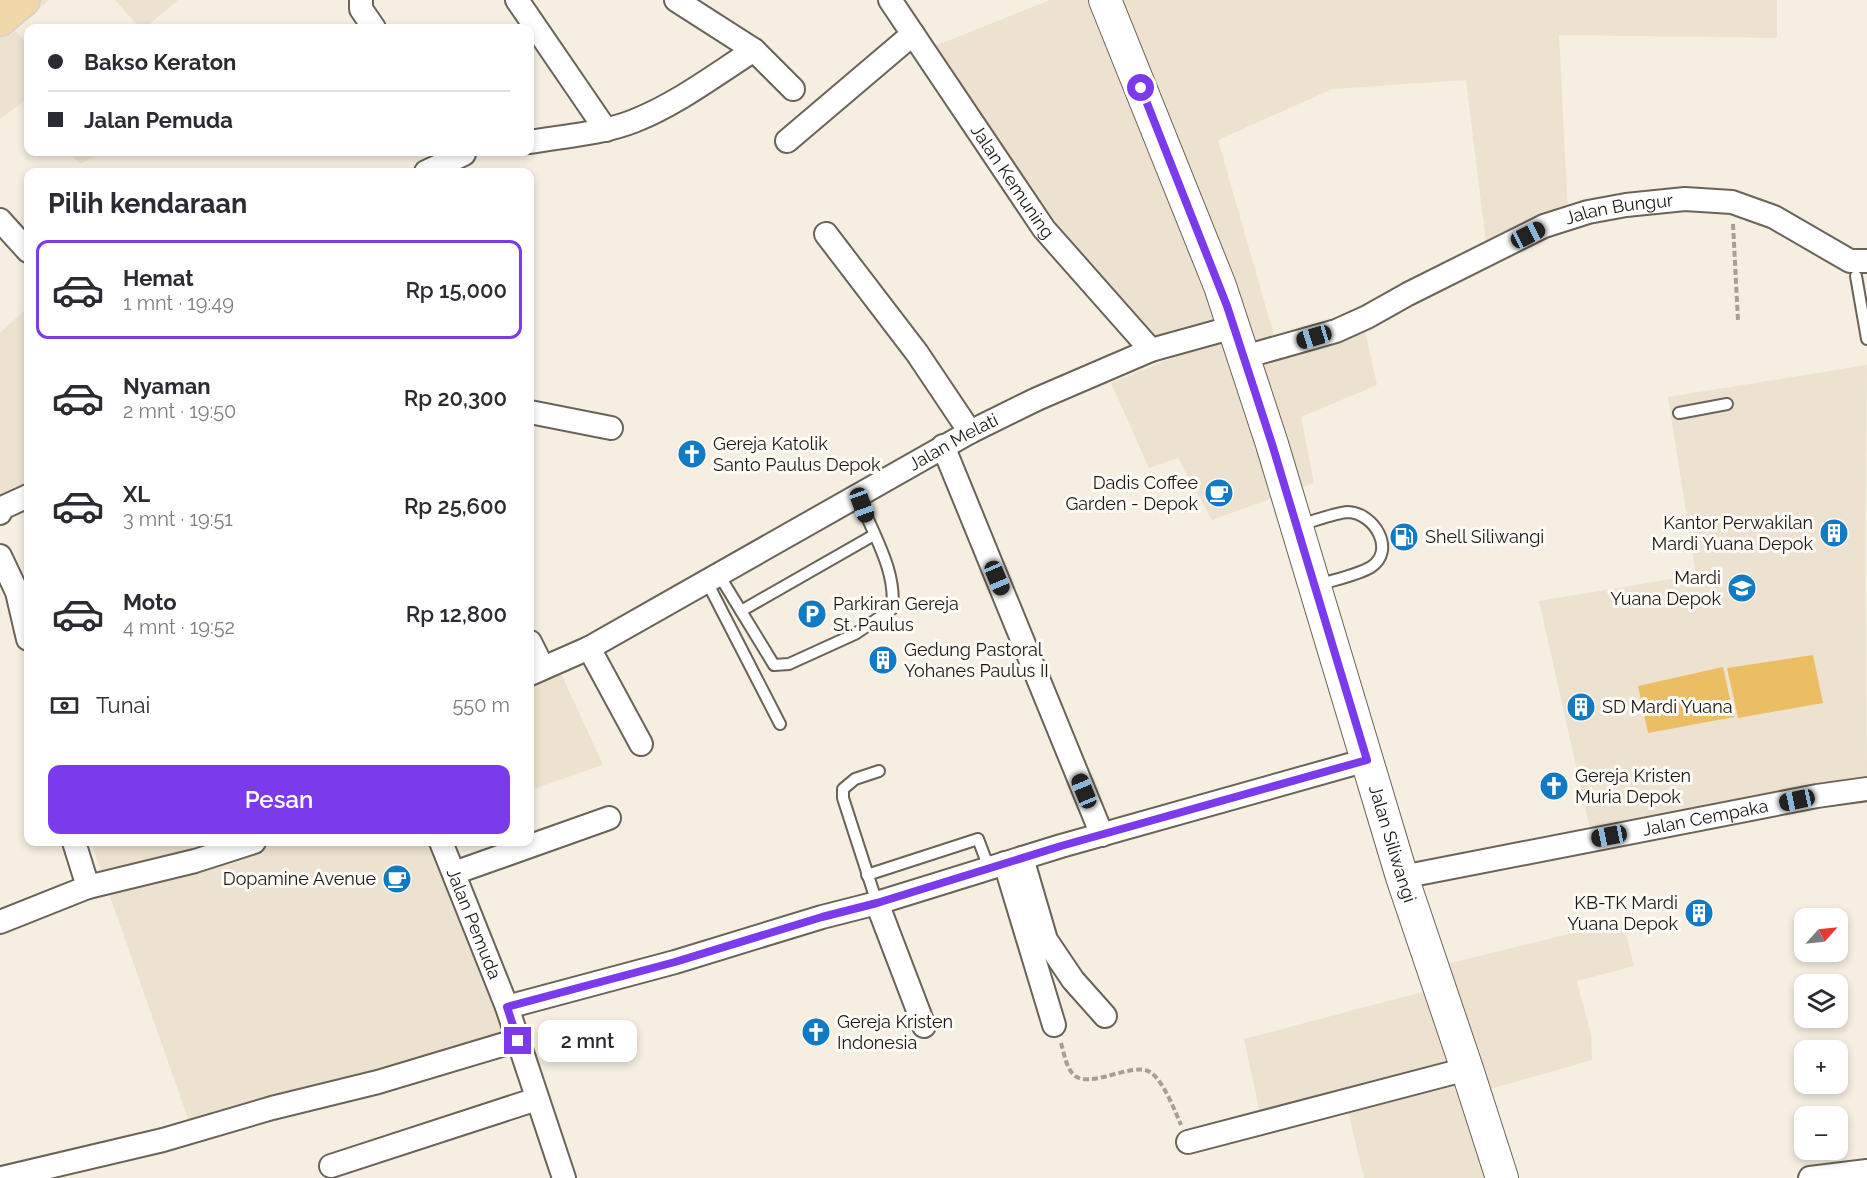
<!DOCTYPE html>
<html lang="id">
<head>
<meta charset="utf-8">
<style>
	:root { --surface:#fff; --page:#f2f2f3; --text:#2b2b33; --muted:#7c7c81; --line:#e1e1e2; --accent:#7c3aed }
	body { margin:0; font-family:Raleway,sans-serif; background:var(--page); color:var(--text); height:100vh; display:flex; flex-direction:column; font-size:22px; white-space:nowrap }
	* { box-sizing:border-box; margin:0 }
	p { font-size:20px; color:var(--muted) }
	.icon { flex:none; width:33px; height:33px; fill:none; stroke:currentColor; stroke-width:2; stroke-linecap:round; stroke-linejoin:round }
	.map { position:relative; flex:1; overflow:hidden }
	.details { position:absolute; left:24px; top:168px; width:510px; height:678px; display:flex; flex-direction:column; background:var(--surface); border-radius:12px; box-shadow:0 3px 9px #0003 }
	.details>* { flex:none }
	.guide { position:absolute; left:24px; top:24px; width:510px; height:132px; border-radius:12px; box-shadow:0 3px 9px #0003; display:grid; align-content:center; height:132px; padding:0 24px; background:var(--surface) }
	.needle { width:39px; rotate:63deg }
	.buttons { position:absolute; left:1794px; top:908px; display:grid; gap:12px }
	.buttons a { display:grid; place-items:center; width:54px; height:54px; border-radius:12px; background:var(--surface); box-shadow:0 3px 9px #0003; font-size:30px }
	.end { position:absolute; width:27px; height:27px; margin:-14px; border:8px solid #7c3aed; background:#fff; box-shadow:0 0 0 3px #fff }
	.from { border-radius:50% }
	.bubble { position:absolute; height:42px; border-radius:12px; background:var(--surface); box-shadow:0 3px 9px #0003; font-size:20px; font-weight:600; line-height:42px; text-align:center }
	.car { position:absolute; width:18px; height:36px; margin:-18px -9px; border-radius:8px; box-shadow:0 0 4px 2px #0007; background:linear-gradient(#222 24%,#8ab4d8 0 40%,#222 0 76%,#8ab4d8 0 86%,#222 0) }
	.guide b { display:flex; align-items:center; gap:21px; height:57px; font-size:22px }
	.guide b+b { border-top:2px solid var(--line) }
	.guide i { width:15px; height:15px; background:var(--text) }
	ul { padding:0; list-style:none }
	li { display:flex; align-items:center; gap:18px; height:99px; margin:0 12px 9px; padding:0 12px; border:3px solid transparent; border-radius:12px }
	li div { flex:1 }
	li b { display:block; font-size:22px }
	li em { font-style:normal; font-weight:600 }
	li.current { border-color:var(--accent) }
	li>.icon { width:54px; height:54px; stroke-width:1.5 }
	h2 { padding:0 24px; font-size:27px; line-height:72px }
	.pay { display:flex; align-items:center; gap:15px; height:66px; padding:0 24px; font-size:22px }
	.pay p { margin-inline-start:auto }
	.button { display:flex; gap:12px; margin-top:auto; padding:12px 24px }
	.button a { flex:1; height:69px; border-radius:12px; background:var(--accent); color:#fff; font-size:24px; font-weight:600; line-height:69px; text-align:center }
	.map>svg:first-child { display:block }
	.built { fill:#ede2cf }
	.green { fill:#ecbe64 }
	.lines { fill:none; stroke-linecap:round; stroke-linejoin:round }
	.lane-casing { stroke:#696358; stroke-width:14 }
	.street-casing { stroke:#696358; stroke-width:26 }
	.secondary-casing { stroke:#696358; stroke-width:34 }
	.primary-casing { stroke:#d1d1d0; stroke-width:36 }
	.path { stroke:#a5a096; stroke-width:4; stroke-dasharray:6 3; stroke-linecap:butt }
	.lane { stroke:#fff; stroke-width:10 }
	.street { stroke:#fff; stroke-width:22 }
	.secondary { stroke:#fff; stroke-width:32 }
	.primary { stroke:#f0d7a7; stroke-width:33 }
	.route { stroke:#7c3aed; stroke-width:8 }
	.labels { text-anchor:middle; stroke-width:6; stroke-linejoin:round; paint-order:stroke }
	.street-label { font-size:18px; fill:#1b1914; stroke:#fefbf6 }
	.poi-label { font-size:18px; fill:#1b1914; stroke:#fefbf6; text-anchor:start }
</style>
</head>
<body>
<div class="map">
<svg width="1867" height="1178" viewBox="0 0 1867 1178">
	<rect width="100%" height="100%" fill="#f5eee1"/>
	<!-- built -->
	<g class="built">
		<path d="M 0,0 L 49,0 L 15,30 L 28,46 L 28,103 L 26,100 L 0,119 Z"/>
		<path d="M 115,0 L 178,0 L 145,28 L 140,28 Z"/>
		<path d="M 1050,0 L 1777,0 L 1777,38 L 1559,35 L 1568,214 L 1487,251 L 1466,80 L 1332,89 L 1218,140 L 1277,346 L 1363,322 L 1377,385 L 1301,417 L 1314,483 L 1212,520 L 1178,458 L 1149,468 L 1111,383 L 1177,356 L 1095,284 L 935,46 Z"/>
		<path d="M 69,152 L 105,152 L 80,164 Z"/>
		<path d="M 28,307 L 28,489 L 0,496 L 0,333 Z"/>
		<path d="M 1867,365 L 1865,547 L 1867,782 L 1591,833 L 1539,601 L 1696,575 L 1668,397 Z"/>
		<path d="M 559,669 L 603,765 L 530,790 L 530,683 Z"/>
		<path d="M 91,842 L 444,842 L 528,1045 L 192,1130 Z"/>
		<path d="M 1623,921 L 1634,966 L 1577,981 L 1591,1035 L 1592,1060 L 1480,1092 L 1510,1178 L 1364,1178 L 1346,1103 L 1262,1122 L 1244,1039 L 1441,987 L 1438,966 Z"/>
	</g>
	<!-- green -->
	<g class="green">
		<path d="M 1813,655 L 1823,703 L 1738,718 L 1727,668 Z"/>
		<path d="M 1723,667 L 1734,717 L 1648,733 L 1638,686 Z"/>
	</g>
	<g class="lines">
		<!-- lane casing -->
		<g class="lane-casing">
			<g id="lane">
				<path d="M 1856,276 L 1867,339"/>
				<path d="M 1679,413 L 1727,404"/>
				<path d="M 1299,525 C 1311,522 1338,512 1348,512 C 1375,513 1396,551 1371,567 C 1358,575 1333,580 1318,585"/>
				<path d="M 719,575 L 774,665 L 789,664 L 855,634 L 892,609 C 897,573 875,538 862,505"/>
				<path d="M 707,582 L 780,724"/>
				<path d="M 741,611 L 874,535"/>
				<path d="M 867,875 L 978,839 L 989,868"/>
				<path d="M 877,903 L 843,798 L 843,789 L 855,779 L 879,771"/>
			</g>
		</g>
		<!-- street casing -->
		<g class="street-casing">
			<g id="street">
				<path d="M 361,0 L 361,9 L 374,28"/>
				<path d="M 517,0 L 606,130"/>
				<path d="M 676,0 L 754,50 L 793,89"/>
				<path id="s1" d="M 890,0 L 1044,229 L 1151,350"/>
				<path d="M 787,141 L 913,34"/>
				<path d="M 530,142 C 564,136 601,134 634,121 C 677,104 715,75 754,50"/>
				<path d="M 426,172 L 464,154 L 462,152"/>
				<path d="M 0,220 L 28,251"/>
				<path d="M 826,234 L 917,353 L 970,432"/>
				<path id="s2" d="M 1244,357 L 1336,331 L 1367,317 L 1408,294 L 1544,226 L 1588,212 L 1626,205 L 1685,199 L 1732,202 L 1774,217 L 1850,261 L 1867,261"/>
				<path d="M 530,412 L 611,428"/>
				<path d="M 943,446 L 1102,835"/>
				<path d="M 0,513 L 2,508 L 28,496"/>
				<path d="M 0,556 L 17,592 L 28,639"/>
				<path d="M 530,642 L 543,668"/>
				<path d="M 589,648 L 641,744"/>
				<path id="s3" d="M 530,674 L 589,648 L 970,432 L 1037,399 L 1151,350 L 1234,327"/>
				<path d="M 74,842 L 88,887 L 195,861 L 254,842"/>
				<path id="s4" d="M 441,842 L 507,1007 L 564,1178"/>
				<path d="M 1022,858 L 1046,940 L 1073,980 L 1105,1016"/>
				<path d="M 1005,863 L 1054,1025"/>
				<path d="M 454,873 L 609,818"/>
				<path id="s5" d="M 1402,877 L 1817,796 L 1867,789"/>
				<path d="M 877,903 L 924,1026"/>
				<path d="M 0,922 L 88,887"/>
				<path d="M 507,1007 L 675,962 L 822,917 L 877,903 L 1061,846 L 1367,760"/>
				<path d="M 1188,1142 L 1467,1069"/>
				<path d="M 331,1166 L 537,1099"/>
				<path d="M 2,1178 L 163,1140 L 272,1108 L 378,1082 L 518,1040"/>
				<path d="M 1810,1178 L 1867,1171"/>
			</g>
		</g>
		<!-- secondary casing -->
		<g class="secondary-casing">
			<g id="secondary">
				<path id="s6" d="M 1105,0 L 1220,286 L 1272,444 L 1402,877 L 1467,1069 L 1502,1178"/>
			</g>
		</g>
		<!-- primary casing -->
		<g class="primary-casing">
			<path id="primary" d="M 0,19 L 23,0"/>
		</g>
		<!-- path -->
		<g class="path">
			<path d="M 1733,224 L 1738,321"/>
			<path d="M 1061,1043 C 1064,1053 1066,1067 1073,1074 C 1088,1091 1132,1061 1150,1072 C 1163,1080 1175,1111 1181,1125"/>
		</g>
		<!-- lane -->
		<use href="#lane" class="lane"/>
		<!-- street -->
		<use href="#street" class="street"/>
		<!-- secondary -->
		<use href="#secondary" class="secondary"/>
		<!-- primary -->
		<use href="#primary" class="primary"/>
	</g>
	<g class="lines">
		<!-- route -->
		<path class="route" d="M 518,1041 L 507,1007 L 675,962 L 822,917 L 877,903 L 1061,846 L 1367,760 L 1272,444 L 1227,306 L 1141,88"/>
	</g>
	<!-- icons -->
	<defs>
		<g id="church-disc" transform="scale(1.5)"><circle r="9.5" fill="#107ac5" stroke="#fefbf6"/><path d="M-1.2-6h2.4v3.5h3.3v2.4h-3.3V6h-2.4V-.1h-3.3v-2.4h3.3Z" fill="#fff"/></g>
		<g id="cafe-disc" transform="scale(1.5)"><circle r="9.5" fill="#107ac5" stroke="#fefbf6"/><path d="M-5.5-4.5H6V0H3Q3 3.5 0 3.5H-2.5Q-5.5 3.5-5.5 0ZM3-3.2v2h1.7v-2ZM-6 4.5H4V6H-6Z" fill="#fff"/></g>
		<g id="building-disc" transform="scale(1.5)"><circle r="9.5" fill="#107ac5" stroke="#fefbf6"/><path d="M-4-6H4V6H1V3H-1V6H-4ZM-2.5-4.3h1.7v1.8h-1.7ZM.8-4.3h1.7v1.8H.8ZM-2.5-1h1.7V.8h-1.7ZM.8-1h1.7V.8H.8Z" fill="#fff"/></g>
		<g id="fuel-disc" transform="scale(1.5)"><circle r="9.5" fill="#107ac5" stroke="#fefbf6"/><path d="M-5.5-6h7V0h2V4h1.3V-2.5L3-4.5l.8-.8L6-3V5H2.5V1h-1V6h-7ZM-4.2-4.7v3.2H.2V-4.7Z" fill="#fff"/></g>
		<g id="school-disc" transform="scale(1.5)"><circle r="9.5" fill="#107ac5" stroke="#fefbf6"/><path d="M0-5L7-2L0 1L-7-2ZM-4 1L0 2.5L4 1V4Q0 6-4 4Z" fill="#fff"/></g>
		<g id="parking-disc" transform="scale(1.5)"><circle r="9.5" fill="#107ac5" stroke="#fefbf6"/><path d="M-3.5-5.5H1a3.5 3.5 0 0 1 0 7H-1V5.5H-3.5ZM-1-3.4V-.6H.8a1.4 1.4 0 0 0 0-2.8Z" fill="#fff"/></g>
	</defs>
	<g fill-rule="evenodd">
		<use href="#church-disc" x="692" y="454"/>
		<use href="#cafe-disc" x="1219" y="493"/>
		<use href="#building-disc" x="1834" y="533"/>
		<use href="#fuel-disc" x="1404" y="537"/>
		<use href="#school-disc" x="1742" y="588"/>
		<use href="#parking-disc" x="812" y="614"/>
		<use href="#building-disc" x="883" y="660"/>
		<use href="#building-disc" x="1581" y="707"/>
		<use href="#church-disc" x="1554" y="786"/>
		<use href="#cafe-disc" x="397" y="879"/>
		<use href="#building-disc" x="1699" y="913"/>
		<use href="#church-disc" x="816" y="1032"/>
	</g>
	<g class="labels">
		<!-- street labels -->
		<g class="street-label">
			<text dy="6" stroke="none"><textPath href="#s1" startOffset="219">Jalan Kemuning</textPath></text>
			<text dy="6" stroke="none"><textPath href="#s2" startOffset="406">Jalan Bungur</textPath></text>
			<text dy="6" stroke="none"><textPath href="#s3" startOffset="483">Jalan Melati</textPath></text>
			<text dy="6" stroke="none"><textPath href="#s5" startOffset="309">Jalan Cempaka</textPath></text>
			<text dy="6" stroke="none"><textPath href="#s6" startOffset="892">Jalan Siliwangi</textPath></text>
			<text dy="6" stroke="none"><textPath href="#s4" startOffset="88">Jalan Pemuda</textPath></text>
		</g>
		<!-- poi labels -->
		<g class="poi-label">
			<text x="713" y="450">Gereja Katolik<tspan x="713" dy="21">Santo Paulus Depok</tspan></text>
			<text x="1198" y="489" text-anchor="end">Dadis Coffee<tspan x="1198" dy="21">Garden - Depok</tspan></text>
			<text x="1813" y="529" text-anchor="end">Kantor Perwakilan<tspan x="1813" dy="21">Mardi Yuana Depok</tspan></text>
			<text x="1425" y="543">Shell Siliwangi</text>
			<text x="1721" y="584" text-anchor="end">Mardi<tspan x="1721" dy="21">Yuana Depok</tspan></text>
			<text x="833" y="610">Parkiran Gereja<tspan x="833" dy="21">St. Paulus</tspan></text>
			<text x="904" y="656">Gedung Pastoral<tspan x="904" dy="21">Yohanes Paulus II</tspan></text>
			<text x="1602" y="713">SD Mardi Yuana</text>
			<text x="1575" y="782">Gereja Kristen<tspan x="1575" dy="21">Muria Depok</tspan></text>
			<text x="376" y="885" text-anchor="end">Dopamine Avenue</text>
			<text x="1678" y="909" text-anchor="end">KB-TK Mardi<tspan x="1678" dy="21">Yuana Depok</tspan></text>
			<text x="837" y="1028">Gereja Kristen<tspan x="837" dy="21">Indonesia</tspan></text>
		</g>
	</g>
</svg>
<div class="buttons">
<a><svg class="needle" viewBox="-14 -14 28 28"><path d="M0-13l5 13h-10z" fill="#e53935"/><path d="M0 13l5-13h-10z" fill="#7c7c81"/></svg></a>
<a><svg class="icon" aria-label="layers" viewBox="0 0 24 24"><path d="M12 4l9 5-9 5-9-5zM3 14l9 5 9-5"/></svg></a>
<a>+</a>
<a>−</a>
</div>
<i class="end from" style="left:1141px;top:88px"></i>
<i class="end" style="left:518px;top:1041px"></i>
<div class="bubble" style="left:538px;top:1020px;width:99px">2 mnt</div>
<i class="car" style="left:1528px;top:235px;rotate:63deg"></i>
<i class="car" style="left:1314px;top:337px;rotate:253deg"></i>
<i class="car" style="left:862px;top:505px;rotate:160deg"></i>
<i class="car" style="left:997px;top:578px;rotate:157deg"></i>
<i class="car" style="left:1084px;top:791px;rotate:338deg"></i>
<i class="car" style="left:1797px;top:800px;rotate:258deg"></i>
<i class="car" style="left:1609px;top:836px;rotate:259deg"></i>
<div class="guide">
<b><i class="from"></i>Bakso Keraton</b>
<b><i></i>Jalan Pemuda</b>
</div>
<section class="details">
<h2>Pilih kendaraan</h2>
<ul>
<li class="current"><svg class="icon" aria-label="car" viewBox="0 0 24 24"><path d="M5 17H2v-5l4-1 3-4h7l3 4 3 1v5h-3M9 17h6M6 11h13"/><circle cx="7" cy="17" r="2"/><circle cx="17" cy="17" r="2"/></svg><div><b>Hemat</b><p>1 mnt · 19:49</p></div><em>Rp 15,000</em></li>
<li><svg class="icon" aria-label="car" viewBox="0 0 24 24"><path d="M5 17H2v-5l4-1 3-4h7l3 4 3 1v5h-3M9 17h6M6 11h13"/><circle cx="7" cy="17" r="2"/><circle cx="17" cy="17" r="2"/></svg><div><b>Nyaman</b><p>2 mnt · 19:50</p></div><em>Rp 20,300</em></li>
<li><svg class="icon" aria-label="car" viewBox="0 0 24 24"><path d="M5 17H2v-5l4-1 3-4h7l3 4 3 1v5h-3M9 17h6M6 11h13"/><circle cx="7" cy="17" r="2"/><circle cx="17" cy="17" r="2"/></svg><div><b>XL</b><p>3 mnt · 19:51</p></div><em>Rp 25,600</em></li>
<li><svg class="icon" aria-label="car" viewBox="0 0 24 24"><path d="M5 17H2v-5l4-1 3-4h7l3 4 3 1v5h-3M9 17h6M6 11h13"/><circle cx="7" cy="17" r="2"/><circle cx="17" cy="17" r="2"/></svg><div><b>Moto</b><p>4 mnt · 19:52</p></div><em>Rp 12,800</em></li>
</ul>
<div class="pay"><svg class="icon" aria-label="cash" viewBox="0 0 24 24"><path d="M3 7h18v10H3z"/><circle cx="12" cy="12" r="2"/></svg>Tunai<p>550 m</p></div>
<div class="button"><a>Pesan</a></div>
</section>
</div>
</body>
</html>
